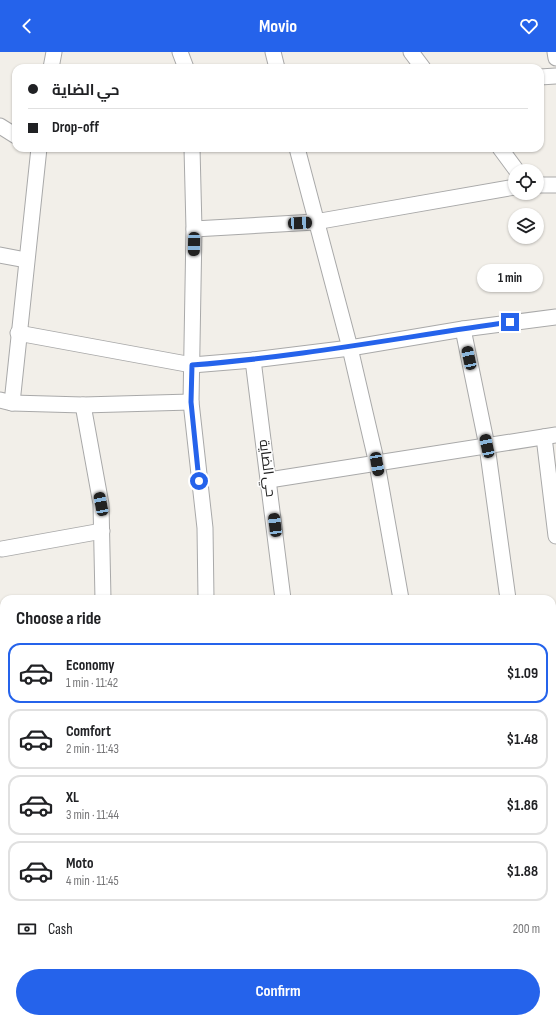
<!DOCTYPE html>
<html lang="en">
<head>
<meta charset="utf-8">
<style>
	:root { --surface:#fff; --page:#f2f2f2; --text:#202124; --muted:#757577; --line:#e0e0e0; --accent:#2563eb }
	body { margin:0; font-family:"Sofia Sans Condensed",Cairo,sans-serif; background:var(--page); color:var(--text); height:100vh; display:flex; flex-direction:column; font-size:15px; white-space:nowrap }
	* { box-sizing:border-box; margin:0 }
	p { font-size:13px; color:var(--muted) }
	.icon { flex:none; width:22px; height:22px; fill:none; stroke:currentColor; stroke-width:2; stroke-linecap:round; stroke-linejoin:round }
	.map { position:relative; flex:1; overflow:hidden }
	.sheet { position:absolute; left:0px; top:543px; width:556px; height:428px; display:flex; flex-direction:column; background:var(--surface); border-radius:12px 12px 0 0; box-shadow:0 1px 3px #0004 }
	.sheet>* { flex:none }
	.banner { position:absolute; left:12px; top:12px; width:532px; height:88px; border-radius:12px; box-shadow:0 1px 3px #0004; display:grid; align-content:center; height:88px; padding:0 16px; background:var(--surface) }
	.tools { position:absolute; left:508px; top:112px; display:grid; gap:8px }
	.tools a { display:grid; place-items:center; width:36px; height:36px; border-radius:50%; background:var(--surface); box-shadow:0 1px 3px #0004; font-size:20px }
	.end { position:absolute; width:18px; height:18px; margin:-9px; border:5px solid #2563eb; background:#fff; box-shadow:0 0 0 2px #fff }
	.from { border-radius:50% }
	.bubble { position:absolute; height:28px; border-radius:14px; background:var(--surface); box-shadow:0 1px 3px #0004; font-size:13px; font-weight:700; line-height:28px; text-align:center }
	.car { position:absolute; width:12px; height:24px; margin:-12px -6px; border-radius:5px; box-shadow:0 0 3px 1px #0007; background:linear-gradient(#222 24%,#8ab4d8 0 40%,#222 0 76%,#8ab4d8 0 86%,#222 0) }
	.banner b { display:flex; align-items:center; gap:14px; height:38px; font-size:15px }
	.banner b+b { border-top:1px solid var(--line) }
	.banner i { width:10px; height:10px; background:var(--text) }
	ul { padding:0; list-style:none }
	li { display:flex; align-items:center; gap:12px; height:60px; margin:0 8px 6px; padding:0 8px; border:2px solid var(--line); border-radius:12px }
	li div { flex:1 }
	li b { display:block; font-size:15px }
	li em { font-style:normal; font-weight:700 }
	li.on { border-color:var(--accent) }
	li>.icon { width:36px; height:36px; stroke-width:1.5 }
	h2 { padding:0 16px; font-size:18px; line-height:48px }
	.pay { display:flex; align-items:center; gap:10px; height:44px; padding:0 16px; font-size:15px }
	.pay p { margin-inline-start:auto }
	.action { display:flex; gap:8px; margin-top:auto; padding:8px 16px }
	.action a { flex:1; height:46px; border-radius:24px; background:var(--accent); color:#fff; font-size:16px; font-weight:700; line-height:46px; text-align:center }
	header { display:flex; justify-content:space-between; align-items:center; height:52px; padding:0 16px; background:var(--accent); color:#fff; font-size:18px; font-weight:700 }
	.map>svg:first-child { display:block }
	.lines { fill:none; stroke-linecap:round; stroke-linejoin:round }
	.minor-casing { stroke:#a9a9a9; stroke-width:17 }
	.minor { stroke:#fff; stroke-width:15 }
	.route { stroke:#2563eb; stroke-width:5 }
	.labels { text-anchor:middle; stroke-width:3; stroke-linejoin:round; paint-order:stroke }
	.street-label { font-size:14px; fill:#222; stroke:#fff }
</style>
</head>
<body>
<header><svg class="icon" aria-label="back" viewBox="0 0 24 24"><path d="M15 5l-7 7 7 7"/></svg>Movio<svg class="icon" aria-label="heart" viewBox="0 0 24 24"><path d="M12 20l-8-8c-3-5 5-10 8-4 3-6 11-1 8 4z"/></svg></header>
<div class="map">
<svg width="556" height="971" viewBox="0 0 556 971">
	<rect width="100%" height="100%" fill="#f2efe9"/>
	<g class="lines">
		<!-- minor casing -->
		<g class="minor-casing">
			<g id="minor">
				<path d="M 180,0 L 186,16"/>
				<path d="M 273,0 L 277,16"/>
				<path d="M 411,0 L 423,16"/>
				<path d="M 555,0 L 556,6"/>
				<path d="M 51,16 L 54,0"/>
				<path d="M 540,25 L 556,24"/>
				<path d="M 0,74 L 16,84"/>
				<path d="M 192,96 L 194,177 L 191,350 L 205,476 L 206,547"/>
				<path d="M 297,96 L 350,296 L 377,412 L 401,547"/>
				<path d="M 500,96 L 517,119"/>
				<path d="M 537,133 L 556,133"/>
				<path d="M 194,177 L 315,170 L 515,135"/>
				<path d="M 0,203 L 26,208"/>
				<path d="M 463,277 L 487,394 L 508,547"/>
				<path d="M 18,281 L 192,313 L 253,308 L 350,296 L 463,277 L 556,265"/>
				<path d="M 253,308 L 283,547"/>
				<path d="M 0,348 L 12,351 L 39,96"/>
				<path d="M 12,351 L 83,353 L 191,350"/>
				<path d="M 83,353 L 101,452 L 103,547"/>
				<path d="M 544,385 L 556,484"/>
				<path d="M 269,428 L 556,383"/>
				<path d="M 2,497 L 102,479"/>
				<path d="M 0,562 L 4,564"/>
				<path d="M 0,708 L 4,710"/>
				<path d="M 552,786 L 556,786"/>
				<path d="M 310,967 L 327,971"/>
				<path d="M 518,967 L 519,971"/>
				<path d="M 423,971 L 423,967"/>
			</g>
		</g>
		<!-- minor -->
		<use href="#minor" class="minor"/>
	</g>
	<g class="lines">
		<!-- route -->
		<path class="route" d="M 199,429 L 191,350 L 192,313 C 299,305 403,285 510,270"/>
	</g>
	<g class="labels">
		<!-- street labels -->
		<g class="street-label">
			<text transform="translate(268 416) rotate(83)" y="5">حي الضاية</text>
		</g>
	</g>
</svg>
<div class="tools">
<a><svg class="icon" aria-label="locate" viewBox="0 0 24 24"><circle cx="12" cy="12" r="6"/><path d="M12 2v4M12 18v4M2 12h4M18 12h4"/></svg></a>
<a><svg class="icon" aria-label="layers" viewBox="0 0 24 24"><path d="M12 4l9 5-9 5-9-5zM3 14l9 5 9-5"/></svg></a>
</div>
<i class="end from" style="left:199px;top:429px"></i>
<i class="end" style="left:510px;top:270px"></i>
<div class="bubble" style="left:477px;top:212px;width:66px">1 min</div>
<i class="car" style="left:300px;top:171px;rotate:87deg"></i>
<i class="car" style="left:194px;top:192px;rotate:181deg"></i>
<i class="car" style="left:469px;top:306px;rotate:348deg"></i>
<i class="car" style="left:487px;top:394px;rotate:348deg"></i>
<i class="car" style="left:377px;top:412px;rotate:170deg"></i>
<i class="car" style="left:101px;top:452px;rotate:349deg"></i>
<i class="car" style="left:275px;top:473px;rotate:353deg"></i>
<div class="banner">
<b><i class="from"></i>حي الضاية</b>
<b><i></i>Drop-off</b>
</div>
<section class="sheet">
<h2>Choose a ride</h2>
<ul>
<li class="on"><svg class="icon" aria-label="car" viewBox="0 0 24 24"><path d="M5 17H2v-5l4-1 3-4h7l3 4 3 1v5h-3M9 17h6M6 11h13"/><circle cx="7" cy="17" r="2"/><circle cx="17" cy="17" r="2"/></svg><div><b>Economy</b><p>1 min · 11:42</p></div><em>$1.09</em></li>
<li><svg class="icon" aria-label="car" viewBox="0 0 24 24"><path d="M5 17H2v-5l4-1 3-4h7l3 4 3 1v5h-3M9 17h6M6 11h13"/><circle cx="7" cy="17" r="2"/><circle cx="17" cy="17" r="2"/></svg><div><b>Comfort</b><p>2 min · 11:43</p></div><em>$1.48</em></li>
<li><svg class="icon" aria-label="car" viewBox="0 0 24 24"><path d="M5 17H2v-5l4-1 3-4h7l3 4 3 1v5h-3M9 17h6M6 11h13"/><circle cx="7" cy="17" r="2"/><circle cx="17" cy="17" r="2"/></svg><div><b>XL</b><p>3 min · 11:44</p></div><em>$1.86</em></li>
<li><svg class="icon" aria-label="car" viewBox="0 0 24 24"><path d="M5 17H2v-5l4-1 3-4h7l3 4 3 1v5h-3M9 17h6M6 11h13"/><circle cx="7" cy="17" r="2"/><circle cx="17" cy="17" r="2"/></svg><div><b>Moto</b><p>4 min · 11:45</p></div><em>$1.88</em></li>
</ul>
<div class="pay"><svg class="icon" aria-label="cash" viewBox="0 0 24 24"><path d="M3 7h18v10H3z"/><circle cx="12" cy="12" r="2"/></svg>Cash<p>200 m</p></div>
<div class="action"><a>Confirm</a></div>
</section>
</div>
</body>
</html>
